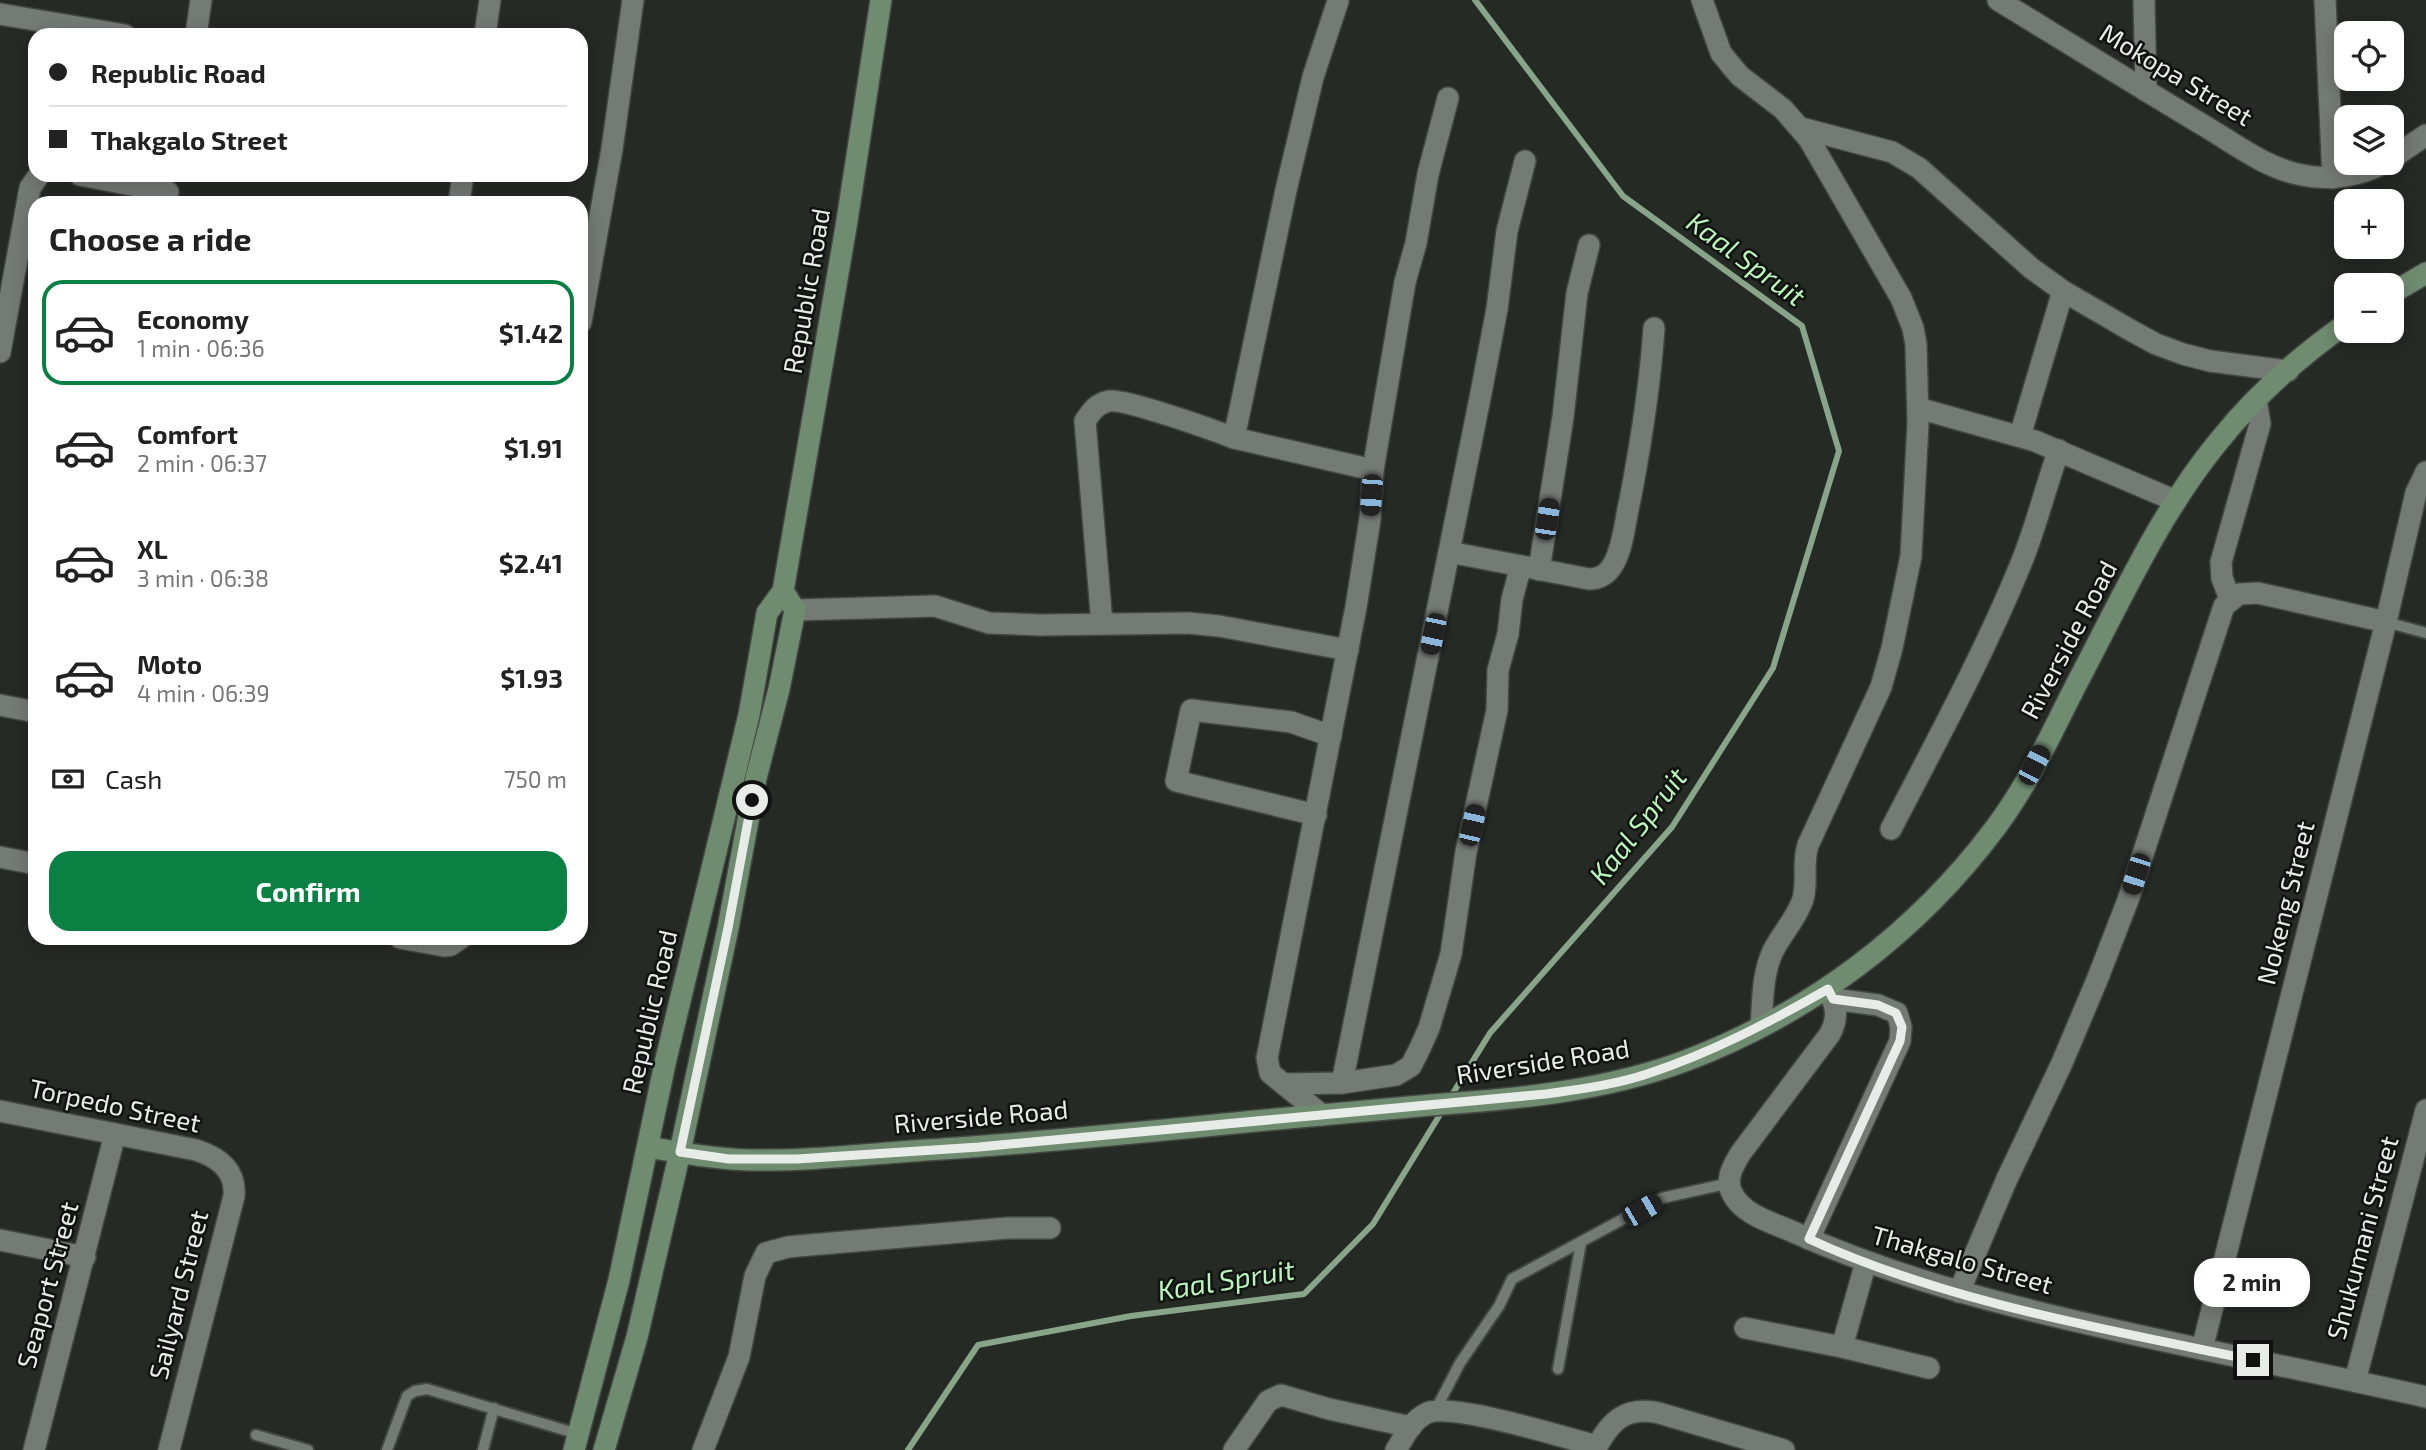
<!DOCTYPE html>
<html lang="en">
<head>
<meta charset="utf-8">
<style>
	:root { --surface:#fff; --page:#f6f6f6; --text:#222; --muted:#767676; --line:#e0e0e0; --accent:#0b8043 }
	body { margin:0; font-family:"Exo 2",sans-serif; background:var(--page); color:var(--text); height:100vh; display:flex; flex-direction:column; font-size:26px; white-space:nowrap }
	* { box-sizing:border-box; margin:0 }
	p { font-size:23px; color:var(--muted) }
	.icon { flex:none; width:38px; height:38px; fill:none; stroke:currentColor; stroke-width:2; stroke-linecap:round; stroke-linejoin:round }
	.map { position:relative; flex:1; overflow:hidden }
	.side { position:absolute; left:28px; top:196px; width:560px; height:749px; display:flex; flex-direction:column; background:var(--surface); border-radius:21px; box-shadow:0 4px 18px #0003 }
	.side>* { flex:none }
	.hud { position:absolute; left:28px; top:28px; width:560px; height:154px; border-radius:21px; box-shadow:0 4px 18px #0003; display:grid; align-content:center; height:154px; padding:0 21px; background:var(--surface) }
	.controls { position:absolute; left:2334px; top:21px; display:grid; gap:14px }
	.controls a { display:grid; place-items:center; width:70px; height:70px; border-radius:14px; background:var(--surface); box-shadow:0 4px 18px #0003; font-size:35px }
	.end { position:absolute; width:32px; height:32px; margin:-16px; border:9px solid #e8ece8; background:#111; box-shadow:0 0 0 4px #111 }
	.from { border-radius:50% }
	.bubble { position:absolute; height:49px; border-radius:21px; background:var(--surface); box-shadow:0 4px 18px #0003; font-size:23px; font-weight:700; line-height:49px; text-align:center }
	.car { position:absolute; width:21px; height:42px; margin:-21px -10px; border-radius:9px; box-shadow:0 0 5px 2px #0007; background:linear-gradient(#222 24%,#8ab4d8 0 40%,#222 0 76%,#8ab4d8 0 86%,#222 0) }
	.hud b { display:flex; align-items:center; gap:24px; height:66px; font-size:26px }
	.hud b+b { border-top:2px solid var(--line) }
	.hud i { width:18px; height:18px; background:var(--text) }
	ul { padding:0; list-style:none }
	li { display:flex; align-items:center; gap:21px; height:105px; margin:0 14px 10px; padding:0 7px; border:4px solid transparent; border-radius:21px }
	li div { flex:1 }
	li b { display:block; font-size:26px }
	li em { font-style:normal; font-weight:700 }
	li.active { border-color:var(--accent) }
	li>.icon { width:63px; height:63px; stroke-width:1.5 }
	h2 { padding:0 21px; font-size:32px; line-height:84px }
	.pay { display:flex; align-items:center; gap:18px; height:77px; padding:0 21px; font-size:26px }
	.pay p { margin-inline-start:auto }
	.button { display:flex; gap:14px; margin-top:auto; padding:14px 21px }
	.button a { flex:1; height:80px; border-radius:21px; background:var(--accent); color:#fff; font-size:28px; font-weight:700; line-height:80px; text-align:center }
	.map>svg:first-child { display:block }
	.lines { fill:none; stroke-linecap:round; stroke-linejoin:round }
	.stream { stroke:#88a489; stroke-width:6 }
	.lane-casing { stroke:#424742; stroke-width:14 }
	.street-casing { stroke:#424742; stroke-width:24 }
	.secondary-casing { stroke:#424742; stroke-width:24 }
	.lane { stroke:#747a74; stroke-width:10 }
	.street { stroke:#747a74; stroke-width:21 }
	.secondary { stroke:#6f8c70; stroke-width:21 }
	.route { stroke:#e8ece8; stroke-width:9 }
	.labels { text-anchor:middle; stroke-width:5; stroke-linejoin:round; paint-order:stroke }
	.street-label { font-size:26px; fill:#e8ece8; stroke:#101210 }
	.water-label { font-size:28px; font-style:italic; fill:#baf6bb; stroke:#101210 }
</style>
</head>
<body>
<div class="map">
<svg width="2426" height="1450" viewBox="0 0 2426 1450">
	<rect width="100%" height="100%" fill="#252a25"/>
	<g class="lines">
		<!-- stream -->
		<g class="stream">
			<path d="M 1450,1098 L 1490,1033 L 1672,827 L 1773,668 L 1839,451 L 1802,326 L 1623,196 L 1475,0"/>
			<path d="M 908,1450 L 978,1345 L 1131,1316 L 1304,1294 L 1373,1224 L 1444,1108"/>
		</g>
		<!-- lane casing -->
		<g class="lane-casing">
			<g id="lane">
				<path d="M 2386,622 L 2426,633"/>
				<path d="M 1558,1369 L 1581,1243"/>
				<path d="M 1435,1411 L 1460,1363 L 1499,1306 L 1512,1279 L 1662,1198 L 1730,1183"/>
				<path d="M 256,1435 L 308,1450"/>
				<path d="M 387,1450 L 407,1396 L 415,1391 L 427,1389 L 578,1434"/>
				<path d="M 483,1450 L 494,1408"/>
			</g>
		</g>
		<!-- street casing -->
		<g class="street-casing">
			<g id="street">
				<path d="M 1702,0 L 1721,53 L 1729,63 L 1740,76 L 1783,109 L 1809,139 L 1901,298 L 1913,328 L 1916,344 L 1918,423 L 1911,556 L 1892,648 L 1881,687 L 1808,845 C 1802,863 1808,881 1803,899 C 1797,918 1782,933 1773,951 C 1762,974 1763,1001 1761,1026"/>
				<path d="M 1998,0 C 2065,41 2131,82 2198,122 C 2231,141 2264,168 2302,175 C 2329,181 2360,176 2384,163"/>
				<path d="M 2144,0 L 2146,91"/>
				<path d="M 2325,0 L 2333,178"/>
				<path d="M 0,14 L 125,35"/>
				<path d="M 196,35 L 201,0"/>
				<path d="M 485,35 L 490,0"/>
				<path d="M 1801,128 L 1892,152 L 1919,168 L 2031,268 L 2063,291 L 2132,331 L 2156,344 L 2183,354 L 2210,361 L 2288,371"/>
				<path d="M 2392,158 L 2426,135"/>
				<path d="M 80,175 L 168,192"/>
				<path d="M 459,203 L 463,175"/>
				<path d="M 581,322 L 612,149 L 633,0"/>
				<path d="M 0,352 L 30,188 L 39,175"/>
				<path d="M 1918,408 L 2035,441 L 2176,501"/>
				<path d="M 2020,436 L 2063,291"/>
				<path d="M 1234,438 L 1373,470"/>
				<path d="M 1449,552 L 1589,579 C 1601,579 1608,574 1614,563 C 1624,544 1625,520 1630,500 C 1641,443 1650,386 1654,328"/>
				<path d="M 1539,570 L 1563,417 L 1577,293 L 1589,245"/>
				<path d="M 2230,599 L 2222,578 L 2221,562 L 2260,424 L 2256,400"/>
				<path d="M 795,610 L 935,606 L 989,623 L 1041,625 L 1188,623 L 1219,626 L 1348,650"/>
				<path d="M 1102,624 L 1085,421 C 1092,411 1096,404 1109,401 C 1121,397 1216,431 1234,438 L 1286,190 L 1313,77 L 1338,1"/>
				<path d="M 0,705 L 35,712"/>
				<path d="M 1316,815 L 1176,781 L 1191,710 L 1291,722 L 1331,736"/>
				<path d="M 1891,829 C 1936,742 1983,656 2020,566 C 2036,528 2045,488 2059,450"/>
				<path d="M 0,857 L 35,864"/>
				<path d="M 400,938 L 444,946 L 451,945 L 461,938"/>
				<path d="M 1828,989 C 1836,1005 1839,1017 1830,1034 L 1740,1154 C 1733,1166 1725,1179 1732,1193 C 1742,1214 1770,1222 1789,1230 C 1895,1278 2006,1306 2119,1331 C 2221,1354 2324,1374 2426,1397"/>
				<path d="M 1342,1083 L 1481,393 L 1497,309 L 1507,231 L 1525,161"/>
				<path d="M 1284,1084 L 1342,1083 L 1396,1075 L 1411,1066 L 1420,1048 L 1429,1028 L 1451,954 L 1466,852 L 1497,710 L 1498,670 L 1508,634 L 1512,599 L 1521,566"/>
				<path d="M 0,1111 L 196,1150 C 218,1157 236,1170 234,1196 L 169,1450"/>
				<path d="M 1322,1115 L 1270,1073 L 1267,1058 L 1356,607 L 1370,519 L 1373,470 L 1405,282 L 1416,243 L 1428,174 L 1448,98"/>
				<path d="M 1809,1239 L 1900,1041 L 1901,1027 L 1897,1013 L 1878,1005 L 1833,999"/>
				<path d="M 0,1240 L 85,1257"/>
				<path d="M 1959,1292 L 2006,1181 L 2062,1063 L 2097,980 L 2128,900 L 2224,606 L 2239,594 L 2258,593 L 2386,622"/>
				<path d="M 1745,1328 L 1842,1347 L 1866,1262"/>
				<path d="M 1842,1347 L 1929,1368"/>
				<path d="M 2202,1349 L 2386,622 L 2416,493 L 2426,472"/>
				<path d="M 2355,1381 L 2426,1110"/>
				<path d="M 34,1450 L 115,1134"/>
				<path d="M 703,1450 L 739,1357 L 755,1276 L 766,1253 L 788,1247 L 809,1245 L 1008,1228 L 1050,1228"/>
				<path d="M 1234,1450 L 1268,1401 L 1281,1395 L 1329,1409 L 1411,1427"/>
				<path d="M 1396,1450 C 1404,1437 1412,1420 1427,1413 C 1452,1402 1565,1438 1597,1446"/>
				<path d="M 1595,1450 C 1610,1421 1625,1406 1659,1413 L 1784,1450"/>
			</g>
		</g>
		<!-- secondary casing -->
		<g class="secondary-casing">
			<g id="secondary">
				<path d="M 2392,293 L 2426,273"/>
				<path d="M 648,1147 C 682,1153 716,1159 750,1160 C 809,1161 868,1154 926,1150 C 1040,1143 1153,1131 1266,1120 C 1321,1115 1376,1110 1431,1105 C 1518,1099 1604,1091 1685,1061 C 1809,1014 1917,933 1996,827 C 2029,783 2052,732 2077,683 C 2120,602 2159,514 2218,442 C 2254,397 2300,356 2347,323"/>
				<path d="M 574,1450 L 619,1280 L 666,1059 L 749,715 L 767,613 L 783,591 L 846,227 L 881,0"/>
				<path d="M 604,1450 L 637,1337 L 680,1152 L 728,928 L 756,778 L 779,689 L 795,610 L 783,591"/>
			</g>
		</g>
		<!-- lane -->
		<use href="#lane" class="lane"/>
		<!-- street -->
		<use href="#street" class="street"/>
		<!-- secondary -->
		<use href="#secondary" class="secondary"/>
	</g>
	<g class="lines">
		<!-- route -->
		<path class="route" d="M 752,800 L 728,928 L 680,1152 L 729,1159 L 797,1159 L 979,1147 L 1546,1094 C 1580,1089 1614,1085 1647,1074 C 1711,1053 1770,1022 1828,989 L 1833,999 L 1878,1005 L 1896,1013 L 1902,1027 L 1900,1041 L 1809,1239 C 1943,1301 2108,1330 2253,1360"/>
	</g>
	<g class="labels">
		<!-- street labels -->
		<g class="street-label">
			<text transform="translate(2176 75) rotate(31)" y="9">Mokopa Street</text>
			<text transform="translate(807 291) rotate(-80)" y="9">Republic Road</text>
			<text transform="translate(2069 640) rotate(-62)" y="9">Riverside Road</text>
			<text transform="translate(2286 903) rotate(-76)" y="9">Nokeng Street</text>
			<text transform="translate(650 1012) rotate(-77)" y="9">Republic Road</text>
			<text transform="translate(1543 1062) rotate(-9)" y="9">Riverside Road</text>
			<text transform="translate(115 1106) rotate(12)" y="9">Torpedo Street</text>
			<text transform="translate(981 1117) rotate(-5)" y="9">Riverside Road</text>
			<text transform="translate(2363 1238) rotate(-75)" y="9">Shukumani Street</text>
			<text transform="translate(1962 1260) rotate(16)" y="9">Thakgalo Street</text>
			<text transform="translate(48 1285) rotate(-75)" y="9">Seaport Street</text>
			<text transform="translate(179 1295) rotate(-76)" y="9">Sailyard Street</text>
		</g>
		<!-- water labels -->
		<g class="water-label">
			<text transform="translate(1746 259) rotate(36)" y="10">Kaal Spruit</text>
			<text transform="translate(1638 826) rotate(-52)" y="10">Kaal Spruit</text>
			<text transform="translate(1226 1280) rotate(-9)" y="10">Kaal Spruit</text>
		</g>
	</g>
</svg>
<div class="controls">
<a><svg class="icon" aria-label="locate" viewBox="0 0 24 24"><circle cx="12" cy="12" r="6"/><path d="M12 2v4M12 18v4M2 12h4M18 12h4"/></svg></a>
<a><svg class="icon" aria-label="layers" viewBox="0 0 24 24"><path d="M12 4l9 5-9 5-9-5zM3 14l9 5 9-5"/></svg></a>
<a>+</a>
<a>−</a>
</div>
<i class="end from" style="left:752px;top:800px"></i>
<i class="end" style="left:2253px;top:1360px"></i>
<div class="bubble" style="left:2194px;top:1258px;width:116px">2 min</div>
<i class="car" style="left:1371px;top:495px;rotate:184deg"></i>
<i class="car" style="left:1547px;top:519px;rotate:9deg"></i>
<i class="car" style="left:1433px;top:634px;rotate:192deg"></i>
<i class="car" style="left:2034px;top:765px;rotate:28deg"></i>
<i class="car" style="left:1472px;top:825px;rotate:13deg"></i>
<i class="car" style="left:2136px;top:874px;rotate:198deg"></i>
<i class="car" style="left:1642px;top:1210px;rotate:60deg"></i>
<div class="hud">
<b><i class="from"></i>Republic Road</b>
<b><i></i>Thakgalo Street</b>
</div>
<section class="side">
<h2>Choose a ride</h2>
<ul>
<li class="active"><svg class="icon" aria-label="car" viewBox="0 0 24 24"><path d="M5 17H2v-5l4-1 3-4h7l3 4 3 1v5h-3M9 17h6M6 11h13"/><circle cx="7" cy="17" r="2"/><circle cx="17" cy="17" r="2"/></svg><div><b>Economy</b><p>1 min · 06:36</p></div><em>$1.42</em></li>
<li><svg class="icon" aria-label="car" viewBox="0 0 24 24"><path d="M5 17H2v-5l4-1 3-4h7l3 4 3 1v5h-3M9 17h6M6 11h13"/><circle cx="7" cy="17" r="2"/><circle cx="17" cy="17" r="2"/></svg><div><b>Comfort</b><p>2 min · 06:37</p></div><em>$1.91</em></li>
<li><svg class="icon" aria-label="car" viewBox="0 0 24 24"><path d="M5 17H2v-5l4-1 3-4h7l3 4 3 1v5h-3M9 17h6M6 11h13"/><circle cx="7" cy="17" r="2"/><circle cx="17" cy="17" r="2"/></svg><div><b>XL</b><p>3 min · 06:38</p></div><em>$2.41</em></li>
<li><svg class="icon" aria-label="car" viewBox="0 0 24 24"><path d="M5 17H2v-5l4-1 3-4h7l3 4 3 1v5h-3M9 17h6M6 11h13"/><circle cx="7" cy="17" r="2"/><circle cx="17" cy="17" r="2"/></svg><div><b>Moto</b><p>4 min · 06:39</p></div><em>$1.93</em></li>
</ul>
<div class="pay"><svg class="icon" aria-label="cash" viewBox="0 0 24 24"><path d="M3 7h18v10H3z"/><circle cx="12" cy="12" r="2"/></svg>Cash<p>750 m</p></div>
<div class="button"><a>Confirm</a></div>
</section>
</div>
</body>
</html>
